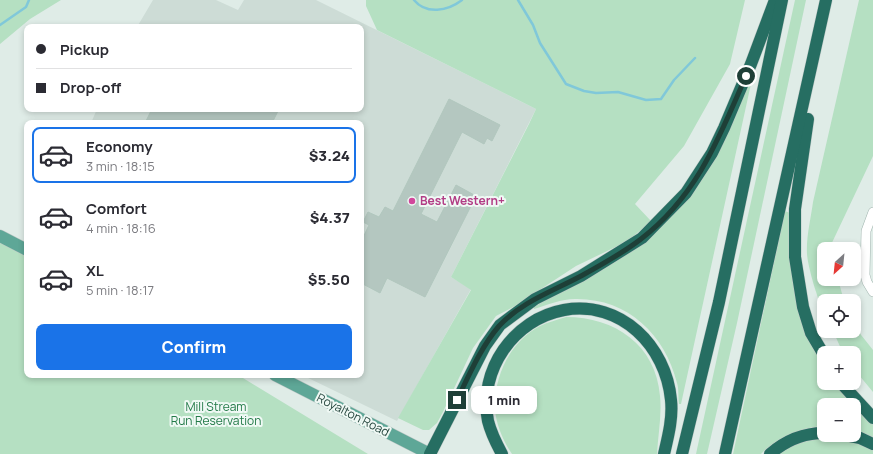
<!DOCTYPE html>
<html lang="en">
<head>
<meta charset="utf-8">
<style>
	:root { --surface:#fff; --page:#f2f2f3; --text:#2b2b33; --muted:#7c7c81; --line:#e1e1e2; --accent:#1a73e8 }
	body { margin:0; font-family:Manrope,sans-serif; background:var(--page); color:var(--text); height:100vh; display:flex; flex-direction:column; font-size:15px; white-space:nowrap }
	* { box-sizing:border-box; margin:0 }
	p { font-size:13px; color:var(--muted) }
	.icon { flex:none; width:22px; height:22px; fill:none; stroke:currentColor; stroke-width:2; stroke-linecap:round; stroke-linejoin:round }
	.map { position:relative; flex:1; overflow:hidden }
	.panel { position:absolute; left:24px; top:120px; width:340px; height:258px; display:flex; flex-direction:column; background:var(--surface); border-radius:8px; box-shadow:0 2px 6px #0003 }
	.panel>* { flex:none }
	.hud { position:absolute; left:24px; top:24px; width:340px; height:88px; border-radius:8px; box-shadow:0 2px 6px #0003; display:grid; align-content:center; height:88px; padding:0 12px; background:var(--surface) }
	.needle { width:26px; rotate:207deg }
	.fabs { position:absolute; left:817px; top:242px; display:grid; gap:8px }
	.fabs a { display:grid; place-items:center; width:44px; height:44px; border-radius:8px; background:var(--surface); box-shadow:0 2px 6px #0003; font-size:20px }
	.end { position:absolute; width:18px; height:18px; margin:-9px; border:5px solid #1e3f37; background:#fff; box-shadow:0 0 0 2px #fff }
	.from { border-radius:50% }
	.bubble { position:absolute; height:28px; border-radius:8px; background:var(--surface); box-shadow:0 2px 6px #0003; font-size:13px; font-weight:800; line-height:28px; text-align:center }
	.hud b { display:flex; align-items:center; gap:14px; height:38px; font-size:15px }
	.hud b+b { border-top:1px solid var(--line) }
	.hud i { width:10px; height:10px; background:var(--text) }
	ul { padding:7px 0 0; list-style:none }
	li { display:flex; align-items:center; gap:12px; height:56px; margin:0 8px 6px; padding:0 4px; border:2px solid transparent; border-radius:8px }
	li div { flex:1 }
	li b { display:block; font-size:15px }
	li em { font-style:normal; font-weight:800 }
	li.active { border-color:var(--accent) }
	li>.icon { width:36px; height:36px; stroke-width:1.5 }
	.button { display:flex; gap:8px; margin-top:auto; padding:8px 12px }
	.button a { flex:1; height:46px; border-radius:8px; background:var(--accent); color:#fff; font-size:16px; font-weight:800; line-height:46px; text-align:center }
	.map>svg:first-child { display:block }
	.built { fill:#cddcd6 }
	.green { fill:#b5e0c2 }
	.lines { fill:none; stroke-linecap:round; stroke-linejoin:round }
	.stream { stroke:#80c8d9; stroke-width:2.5 }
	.building { fill:#b4c7c0; stroke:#b1c7be }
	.minor-casing { stroke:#a1b5af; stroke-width:10 }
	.major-casing { stroke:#c0c9c7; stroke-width:13 }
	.highway-casing { stroke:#c0c9c7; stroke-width:13 }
	.minor { stroke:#fff; stroke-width:9 }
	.major { stroke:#5ea797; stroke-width:12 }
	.highway { stroke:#266e62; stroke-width:12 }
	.route { stroke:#1e3f37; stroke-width:5 }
	.hotel-dot { fill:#d1479c; stroke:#f0f9f5; stroke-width:1.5 }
	.labels { text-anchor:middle; stroke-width:4; stroke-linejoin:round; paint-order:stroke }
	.hotel-label { font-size:12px; font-weight:bold; fill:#b23c85; stroke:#f0f9f5; text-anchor:start }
	.park-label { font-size:12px; fill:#237a48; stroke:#f0f9f5 }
	.street-label { font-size:12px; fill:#1e3f37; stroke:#f0f9f5 }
</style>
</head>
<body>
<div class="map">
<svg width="873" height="454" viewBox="0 0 873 454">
	<rect width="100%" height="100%" fill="#dfece7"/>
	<!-- built -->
	<path class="built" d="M 153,0 L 216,0 L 238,10 L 244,0 L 316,0 L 536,109 L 451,277 L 471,289 L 397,421 L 302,375 L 361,375 L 361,123 L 91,123 L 97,109 L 361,109 L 361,27 L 137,27 Z"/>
	<!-- green -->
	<g class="green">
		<path d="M 0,0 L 61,0 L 30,19 L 0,44 Z"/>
		<path d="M 366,0 L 745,0 L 730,64 L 684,146 L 635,204 L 651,221 L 628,241 L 576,266 L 515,306 L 496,316 L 473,348 L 443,412 L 437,423 L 429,430 L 423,430 L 398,418 L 471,290 L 451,277 L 529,124 L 536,109 L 377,30 L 366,6 Z"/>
		<path d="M 795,0 L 806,0 L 737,323 L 707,454 L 696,454 Z"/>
		<path d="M 859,0 L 873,0 L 873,156 L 829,249 L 824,249 L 824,279 L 838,279 L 844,301 L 824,301 L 824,313 C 818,300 808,268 807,254 C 806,237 811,218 813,202 Z"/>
		<path d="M 754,70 L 681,404 L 679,404 C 678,397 679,389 677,383 C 665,334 627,298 575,299 C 562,299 547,305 534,309 L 534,307 L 556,294 L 684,202 Z"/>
		<path d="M 785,211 L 790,213 L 789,233 L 793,284 L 807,333 L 824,365 L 824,383 L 837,383 L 873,423 L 873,437 L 854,431 L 854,405 L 824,405 L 824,426 C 802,427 776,438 761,454 L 733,454 Z"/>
		<path d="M 0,242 L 27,253 L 27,375 L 238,375 L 368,454 L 0,454 Z"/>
		<path d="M 566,317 C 615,317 656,345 660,396 C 662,415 658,435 657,454 L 512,454 C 504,443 494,420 495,405 C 495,374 511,341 540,326 C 548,322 557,320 566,317 Z"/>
		<path d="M 854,326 L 873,350 L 873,392 L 854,369 L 854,353 L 843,353 L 833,331 L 854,331 Z"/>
		<path d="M 817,437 C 837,439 855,440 873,450 L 873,454 L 777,454 L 785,448 Z"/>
	</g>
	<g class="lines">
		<!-- stream -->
		<g class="stream">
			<path d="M 414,0 C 426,15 448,11 462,0"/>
			<path d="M 518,0 L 533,25 L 540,43 L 566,84 L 584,91 L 596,93 L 618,92 L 646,100 L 661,99 L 674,80 L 695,58"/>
			<path d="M 0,25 L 26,7 L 29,0"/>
		</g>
	</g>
	<!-- building -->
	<g class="building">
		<path d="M 449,99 L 500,125 L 492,141 L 487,138 L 484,144 L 462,132 L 421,214 L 437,222 L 456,185 L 476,196 L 425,297 L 387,278 L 380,293 L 361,283 L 361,242 L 369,225 L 363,222 L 368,212 L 379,217 L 385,207 L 393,211 Z"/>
		<path d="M 152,109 L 279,109 L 272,123 L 145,123 Z"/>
	</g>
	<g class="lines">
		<!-- minor casing -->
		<g class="minor-casing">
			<path id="minor" d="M 873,212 L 866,231 L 865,275 L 867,282 L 873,292"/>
		</g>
		<!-- major casing -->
		<g class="major-casing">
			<g id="major">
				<path d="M 0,236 L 27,250"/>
				<path d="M 275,375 L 430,454"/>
			</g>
		</g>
		<!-- highway casing -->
		<g class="highway-casing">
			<g id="highway">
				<path d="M 808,119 L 795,209 L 795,257 L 803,307 L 811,333 L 824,355"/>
				<path d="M 841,383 L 873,418"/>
				<path d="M 845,435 L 860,438 L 873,444"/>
				<path d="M 430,454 L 485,346 L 500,325 L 535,299 L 581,276 L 642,238 L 686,193 L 712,153 L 724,128 L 751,64 L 775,0"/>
				<path d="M 502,454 C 496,443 491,433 488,421 C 478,370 514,319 564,310 C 621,300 666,346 671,400 C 673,418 668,437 664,454"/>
				<path d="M 682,454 L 719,302 L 782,0"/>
				<path d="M 725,454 L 826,0"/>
				<path d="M 770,454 C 785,441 804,433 824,433"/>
			</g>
		</g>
		<!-- minor -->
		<use href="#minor" class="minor"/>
		<!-- major -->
		<use href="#major" class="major"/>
		<!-- highway -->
		<use href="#highway" class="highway"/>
	</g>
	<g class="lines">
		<!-- route -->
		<path class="route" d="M 457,400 C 469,375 481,347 499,326 C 521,302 553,291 581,276 C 601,265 623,253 641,239 C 697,196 719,138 746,76"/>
	</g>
	<!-- markers -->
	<circle class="hotel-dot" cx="412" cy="201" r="4"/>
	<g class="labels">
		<!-- hotel labels -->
		<g class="hotel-label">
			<text x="420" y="205">Best Western+</text>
		</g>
		<!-- park labels -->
		<g class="park-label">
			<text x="216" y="411">Mill Stream<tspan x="216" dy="14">Run Reservation</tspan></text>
		</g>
		<!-- street labels -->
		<g class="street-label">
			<text transform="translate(353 415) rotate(27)" y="4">Royalton Road</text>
		</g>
	</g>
</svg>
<div class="fabs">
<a><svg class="needle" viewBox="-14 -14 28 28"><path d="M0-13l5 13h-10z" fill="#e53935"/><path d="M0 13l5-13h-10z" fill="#7c7c81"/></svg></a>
<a><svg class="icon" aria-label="locate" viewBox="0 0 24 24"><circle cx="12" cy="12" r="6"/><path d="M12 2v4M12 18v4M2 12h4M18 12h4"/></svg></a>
<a>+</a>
<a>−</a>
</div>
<i class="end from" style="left:746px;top:76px"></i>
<i class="end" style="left:457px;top:400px"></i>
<div class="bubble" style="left:471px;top:386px;width:66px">1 min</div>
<div class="hud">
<b><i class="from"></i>Pickup</b>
<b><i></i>Drop-off</b>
</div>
<section class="panel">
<ul>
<li class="active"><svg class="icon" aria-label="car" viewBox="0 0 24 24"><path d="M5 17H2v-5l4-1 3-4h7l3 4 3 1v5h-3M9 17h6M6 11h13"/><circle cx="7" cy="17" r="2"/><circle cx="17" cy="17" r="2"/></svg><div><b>Economy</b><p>3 min · 18:15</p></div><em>$3.24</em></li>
<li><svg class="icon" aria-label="car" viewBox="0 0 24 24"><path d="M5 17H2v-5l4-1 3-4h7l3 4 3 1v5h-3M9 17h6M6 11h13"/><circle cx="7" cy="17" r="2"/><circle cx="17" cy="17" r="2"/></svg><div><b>Comfort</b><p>4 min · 18:16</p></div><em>$4.37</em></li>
<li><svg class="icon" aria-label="car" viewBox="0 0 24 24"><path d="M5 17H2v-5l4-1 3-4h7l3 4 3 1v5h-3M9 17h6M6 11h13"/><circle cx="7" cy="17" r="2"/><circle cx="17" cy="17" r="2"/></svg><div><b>XL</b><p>5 min · 18:17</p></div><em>$5.50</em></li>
</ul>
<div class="button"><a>Confirm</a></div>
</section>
</div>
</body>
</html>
